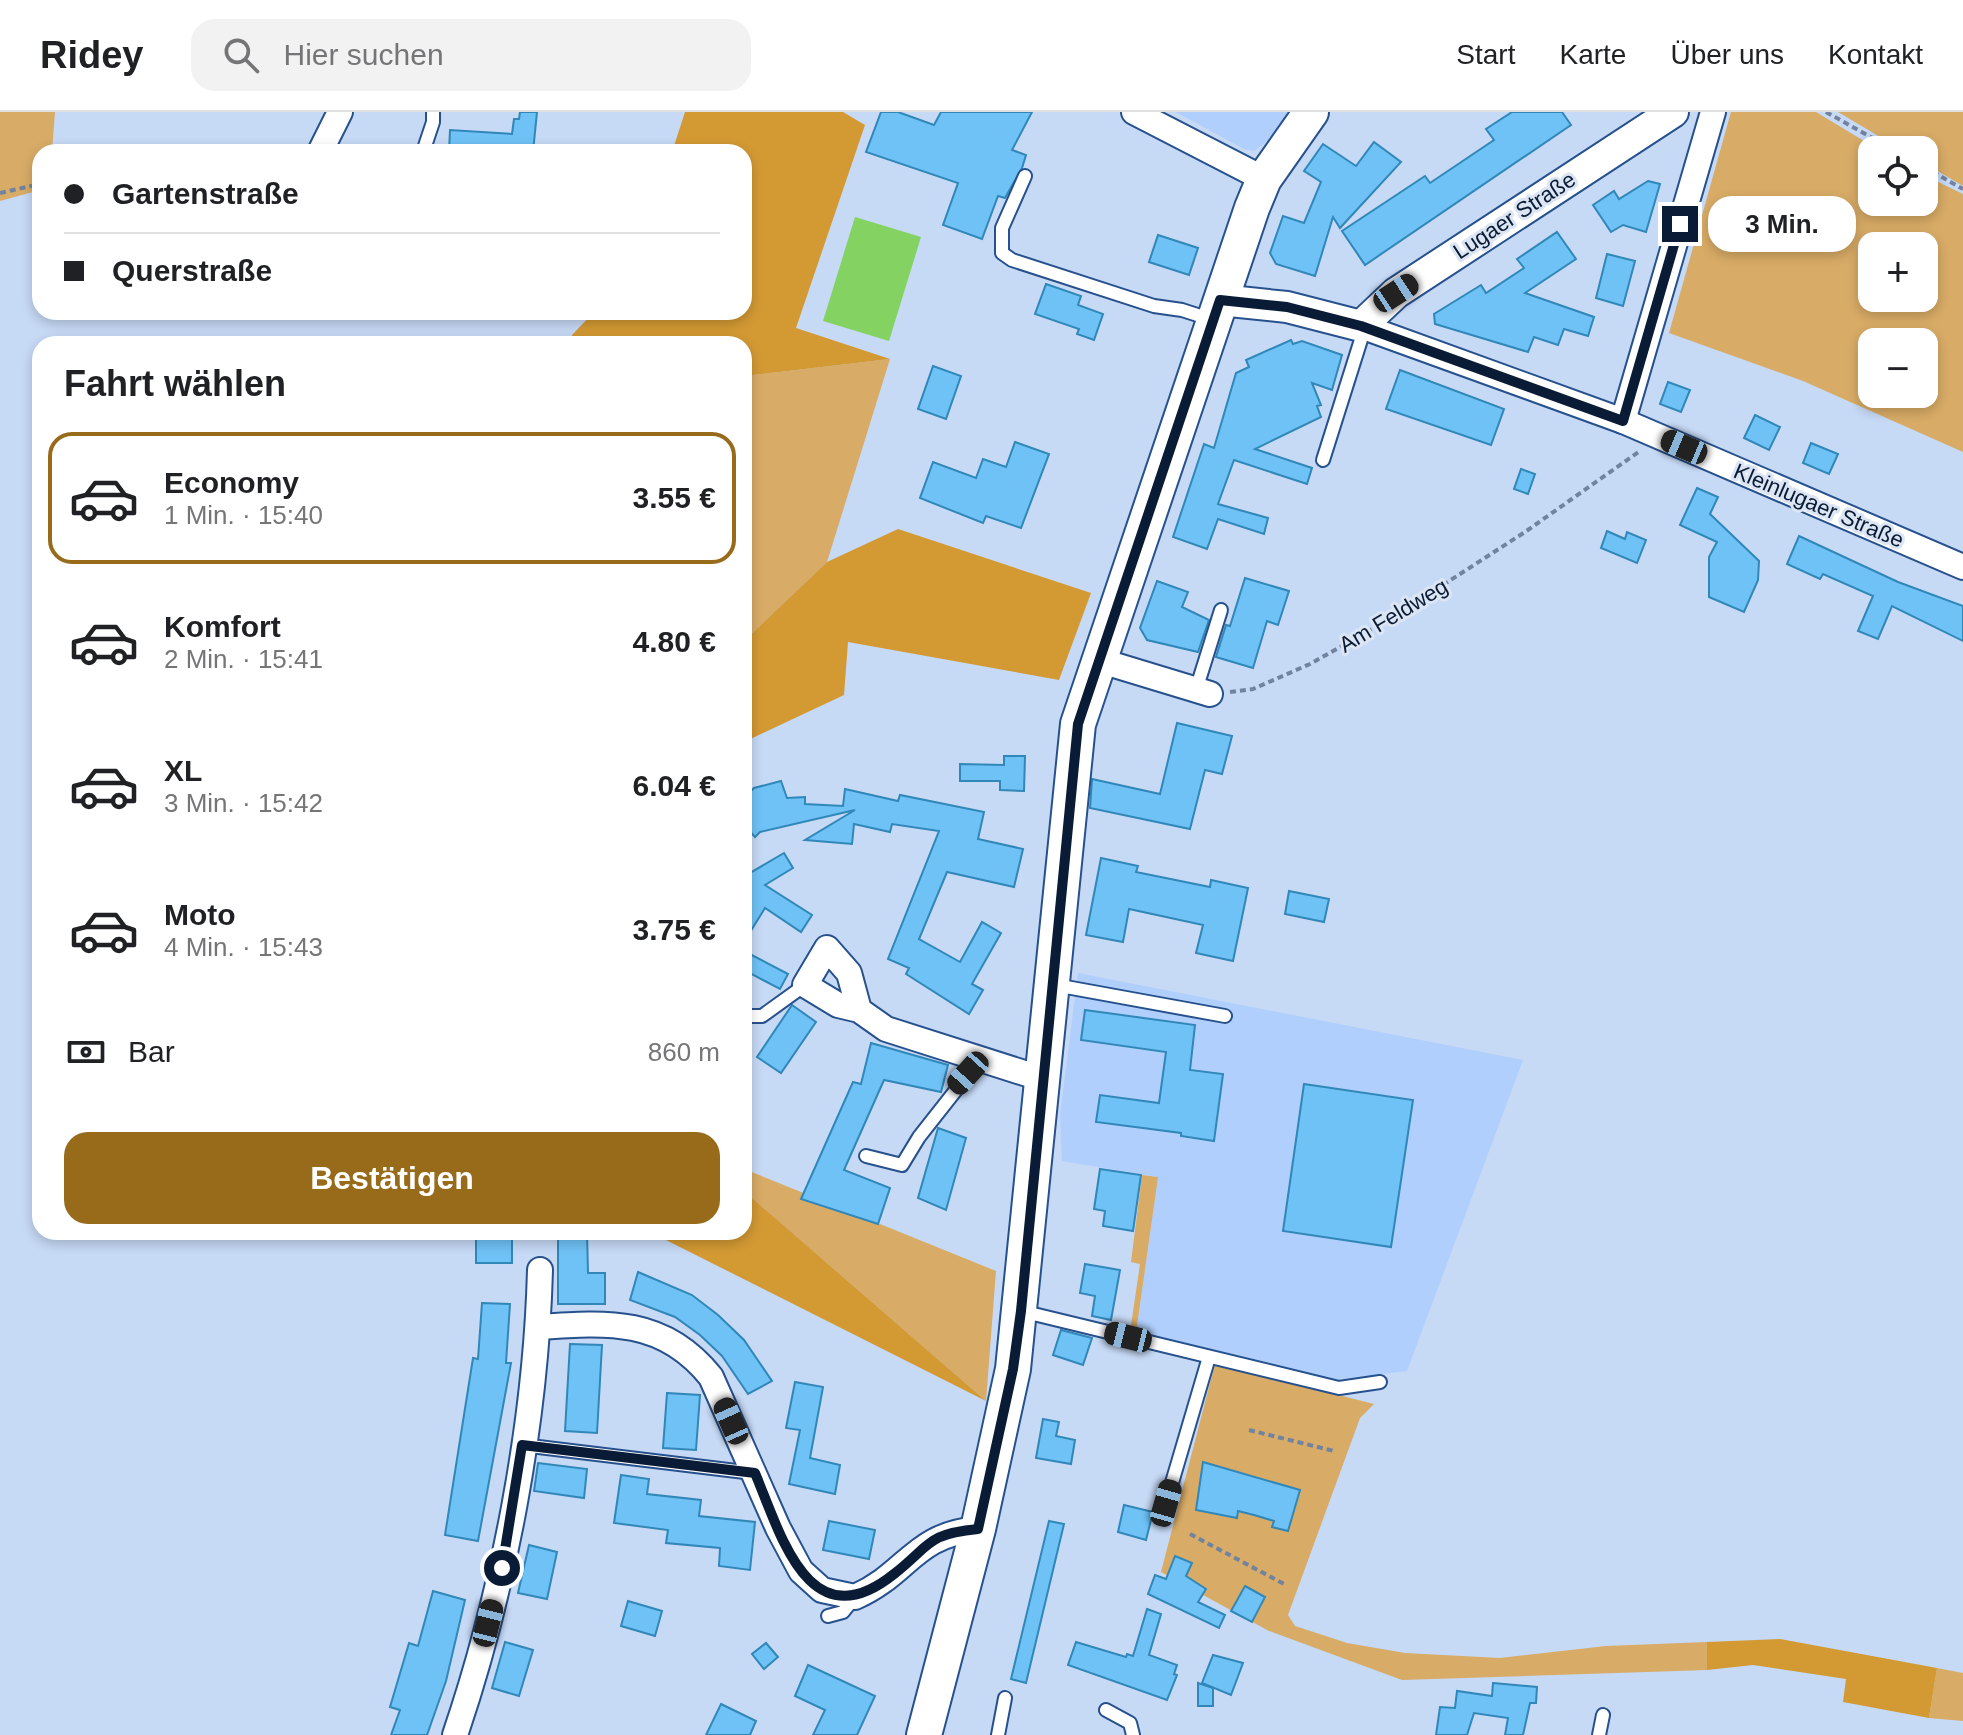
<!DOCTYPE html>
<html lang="de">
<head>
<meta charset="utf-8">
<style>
	:root { --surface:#fff; --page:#f2f2f2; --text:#202124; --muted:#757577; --line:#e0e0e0; --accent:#976b19 }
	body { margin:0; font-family:Arial,sans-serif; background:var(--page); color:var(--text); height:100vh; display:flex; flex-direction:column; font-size:30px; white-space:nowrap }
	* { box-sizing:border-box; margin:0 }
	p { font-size:26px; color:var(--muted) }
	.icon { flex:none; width:44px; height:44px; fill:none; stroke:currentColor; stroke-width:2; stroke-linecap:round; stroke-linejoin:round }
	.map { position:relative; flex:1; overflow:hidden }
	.side { position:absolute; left:32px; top:224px; width:720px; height:904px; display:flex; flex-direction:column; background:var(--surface); border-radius:24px; box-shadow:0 4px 12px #0003 }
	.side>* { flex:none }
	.top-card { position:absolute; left:32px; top:32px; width:720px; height:176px; border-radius:24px; box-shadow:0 4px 12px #0003; display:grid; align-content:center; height:176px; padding:0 32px; background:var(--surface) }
	.fabs { position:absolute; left:1858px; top:24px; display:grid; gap:16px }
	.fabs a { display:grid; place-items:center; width:80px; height:80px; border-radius:16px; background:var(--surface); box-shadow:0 4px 12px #0003; font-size:40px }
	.end { position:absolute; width:36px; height:36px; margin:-18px; border:10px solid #0a1c35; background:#fff; box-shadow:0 0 0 4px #fff }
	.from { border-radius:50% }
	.bubble { position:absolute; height:56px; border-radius:24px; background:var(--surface); box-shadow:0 4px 12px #0003; font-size:26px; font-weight:600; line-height:56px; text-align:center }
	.car { position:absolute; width:24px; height:48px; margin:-24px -12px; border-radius:10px; box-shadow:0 0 6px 2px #0007; background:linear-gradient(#222 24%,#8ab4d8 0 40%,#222 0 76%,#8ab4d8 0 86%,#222 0) }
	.top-card b { display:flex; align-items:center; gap:28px; height:76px; font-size:30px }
	.top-card b+b { border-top:2px solid var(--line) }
	.top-card i { width:20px; height:20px; background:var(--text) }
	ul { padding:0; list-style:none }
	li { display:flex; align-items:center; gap:24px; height:132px; margin:0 16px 12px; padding:0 16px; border:4px solid transparent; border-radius:24px }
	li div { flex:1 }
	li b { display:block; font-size:30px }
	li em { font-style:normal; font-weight:600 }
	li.on { border-color:var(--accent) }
	li>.icon { width:72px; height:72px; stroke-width:1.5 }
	h2 { padding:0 32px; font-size:36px; line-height:96px }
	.pay { display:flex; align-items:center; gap:20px; height:88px; padding:0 32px; font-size:30px }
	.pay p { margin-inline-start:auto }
	.action { display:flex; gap:16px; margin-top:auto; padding:16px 32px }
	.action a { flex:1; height:92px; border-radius:24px; background:var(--accent); color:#fff; font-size:32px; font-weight:600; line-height:92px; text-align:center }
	header { display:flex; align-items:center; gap:48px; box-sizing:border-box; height:112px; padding:0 40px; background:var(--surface); border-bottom:2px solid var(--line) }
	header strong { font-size:38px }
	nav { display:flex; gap:44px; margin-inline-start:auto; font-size:28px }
	.search { width:560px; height:72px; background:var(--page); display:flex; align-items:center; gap:20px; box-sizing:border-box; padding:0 28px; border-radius:24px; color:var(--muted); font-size:30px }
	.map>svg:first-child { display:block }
	.built { fill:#b0cffc }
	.green { fill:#d8ab66; fill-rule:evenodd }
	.forest { fill:#d39933 }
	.water { fill:#83d262 }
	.building { fill:#6fc2f6; stroke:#3087b8; stroke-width:2 }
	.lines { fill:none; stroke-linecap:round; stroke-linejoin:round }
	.service-casing { stroke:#27518d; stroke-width:16 }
	.minor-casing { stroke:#27518d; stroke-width:28 }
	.tertiary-casing { stroke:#27518d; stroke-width:34 }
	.secondary-casing { stroke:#27518d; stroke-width:38 }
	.path { stroke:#71839e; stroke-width:4; stroke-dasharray:6 4; stroke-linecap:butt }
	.service { stroke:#fff; stroke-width:12 }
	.minor { stroke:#fff; stroke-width:24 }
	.tertiary { stroke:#fff; stroke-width:30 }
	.secondary { stroke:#fff; stroke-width:34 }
	.route { stroke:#0a1c35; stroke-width:10 }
	.labels { text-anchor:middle; stroke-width:6; stroke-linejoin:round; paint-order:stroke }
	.street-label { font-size:22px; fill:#0a1c35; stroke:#dce5f4 }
</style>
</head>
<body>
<header>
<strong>Ridey</strong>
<div class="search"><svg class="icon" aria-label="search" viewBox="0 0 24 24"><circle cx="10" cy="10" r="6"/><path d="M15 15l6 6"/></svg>Hier suchen</div>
<nav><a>Start</a><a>Karte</a><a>Über uns</a><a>Kontakt</a></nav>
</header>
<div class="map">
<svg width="1963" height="1623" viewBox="0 0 1963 1623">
	<rect width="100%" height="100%" fill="#c6d9f5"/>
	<!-- built -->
	<g class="built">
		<path d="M 1176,0 L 1290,0 L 1270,27 L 1254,39 L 1244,37 Z"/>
		<path d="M 1078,861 L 1523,948 L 1407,1259 L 1327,1269 L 1136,1221 L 1158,1065 L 1062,1049 L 1060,1003 Z"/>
	</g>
	<!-- green -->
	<g class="green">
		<path d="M 0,0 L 55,0 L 52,39 L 61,40 L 40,40 L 40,78 L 0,89 Z"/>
		<path d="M 1731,0 L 1816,0 L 1879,38 L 1872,38 L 1872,90 L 1924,90 L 1924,63 L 1963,82 L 1963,340 L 1803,269 L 1669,221 ZM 1872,134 L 1924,134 L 1924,186 L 1872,186 ZM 1872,230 L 1924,230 L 1924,282 L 1872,282 Z"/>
		<path d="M 1838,0 L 1963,0 L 1963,74 L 1924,51 L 1924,38 L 1902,38 Z"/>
		<path d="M 890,247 L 827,450 L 744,529 L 744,264 Z"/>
		<path d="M 744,1057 L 996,1159 L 986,1289 L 744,1079 Z"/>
		<path d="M 1142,1063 L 1158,1065 L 1136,1221 L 1130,1220 L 1140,1152 L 1131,1150 Z"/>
		<path d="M 1215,1252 L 1374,1292 L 1360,1306 L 1288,1503 L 1295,1514 L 1347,1531 L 1405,1541 L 1500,1546 L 1606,1534 L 1707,1530 L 1707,1558 L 1402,1568 L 1269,1519 L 1161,1460 Z"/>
		<path d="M 1937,1556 L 1963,1561 L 1963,1609 L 1929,1606 Z"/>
	</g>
	<!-- forest -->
	<g class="forest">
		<path d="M 685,0 L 843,0 L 865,13 L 796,216 L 890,247 L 744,264 L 744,232 L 572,232 L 572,223 L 594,200 L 744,200 L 744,40 L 672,40 Z"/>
		<path d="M 898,417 L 1091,481 L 1059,568 L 848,530 L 844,583 L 744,630 L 744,529 L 827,450 Z"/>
		<path d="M 744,1079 L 986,1289 L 650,1120 L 744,1120 Z"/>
		<path d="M 1780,1527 L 1937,1556 L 1929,1606 L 1843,1590 L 1846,1567 L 1753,1553 L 1707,1558 L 1707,1530 Z"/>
	</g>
	<!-- water -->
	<path class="water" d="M 855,105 L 921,125 L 889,229 L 823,209 Z"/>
	<!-- building -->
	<g class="building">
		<path d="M 520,0 L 537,0 L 533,40 L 449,40 L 450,18 L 512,22 L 514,7 L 519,7 Z"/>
		<path d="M 881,0 L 898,0 L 934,13 L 941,0 L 1032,0 L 1012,38 L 1026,43 L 1022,56 L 1005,86 L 998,84 L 982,127 L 943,113 L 958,71 L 866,40 Z"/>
		<path d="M 1512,0 L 1562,0 L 1571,13 L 1365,153 L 1342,119 L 1425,64 L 1430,71 L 1494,28 L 1486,17 Z"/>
		<path d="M 1374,30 L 1401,50 L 1340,116 L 1333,105 L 1315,164 L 1276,152 L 1270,141 L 1283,104 L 1304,111 L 1321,70 L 1304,59 L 1323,32 L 1356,54 Z"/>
		<path d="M 1648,69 L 1660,72 L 1646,120 L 1623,113 L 1611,120 L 1593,93 L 1614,79 L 1619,87 Z"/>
		<path d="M 1557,120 L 1576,147 L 1525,181 L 1594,205 L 1588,224 L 1564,217 L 1558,233 L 1534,225 L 1528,240 L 1435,212 L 1434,202 L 1481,173 L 1486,181 L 1524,156 L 1517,147 Z"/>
		<path d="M 1158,123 L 1198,136 L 1189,163 L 1149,150 Z"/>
		<path d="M 1607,142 L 1635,149 L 1623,194 L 1596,186 Z"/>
		<path d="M 1046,172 L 1081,184 L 1078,193 L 1103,202 L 1094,228 L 1077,222 L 1079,217 L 1035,202 Z"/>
		<path d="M 1291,228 L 1293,232 L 1302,229 L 1342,243 L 1332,278 L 1312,271 L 1321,293 L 1317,294 L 1321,305 L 1255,337 L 1312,356 L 1307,372 L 1234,348 L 1218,392 L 1268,406 L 1264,422 L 1218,407 L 1207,437 L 1173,425 L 1204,332 L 1214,336 L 1236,261 L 1249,255 L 1246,248 Z"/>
		<path d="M 933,254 L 961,264 L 946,307 L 918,297 Z"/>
		<path d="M 1400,258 L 1504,297 L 1491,333 L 1386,297 Z"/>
		<path d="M 1668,270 L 1690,278 L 1681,300 L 1660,292 Z"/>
		<path d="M 1755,303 L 1780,315 L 1769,338 L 1744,326 Z"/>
		<path d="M 1015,330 L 1049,342 L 1021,416 L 986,404 L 983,411 L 920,386 L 933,350 L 976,366 L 983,347 L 1006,355 Z"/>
		<path d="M 1811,331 L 1838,342 L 1829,362 L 1803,351 Z"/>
		<path d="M 1521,357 L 1535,362 L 1528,382 L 1514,377 Z"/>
		<path d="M 1697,376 L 1718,385 L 1710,402 L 1759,449 L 1758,468 L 1744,500 L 1709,485 L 1709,445 L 1717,430 L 1680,413 Z"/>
		<path d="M 1607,419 L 1625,427 L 1627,420 L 1646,428 L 1637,451 L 1601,436 Z"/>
		<path d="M 1799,424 L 1898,470 L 1963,494 L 1963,529 L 1892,494 L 1878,527 L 1858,519 L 1873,484 L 1823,462 L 1820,467 L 1787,452 Z"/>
		<path d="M 1245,466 L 1289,479 L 1278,513 L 1267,509 L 1253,556 L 1216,545 L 1226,513 L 1230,514 Z"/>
		<path d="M 1157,469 L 1188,480 L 1182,495 L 1209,508 L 1198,540 L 1147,528 L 1140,516 Z"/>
		<path d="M 1177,611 L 1232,624 L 1222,662 L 1205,658 L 1190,717 L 1090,696 L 1092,667 L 1160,682 Z"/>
		<path d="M 1004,644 L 1025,644 L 1024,679 L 1000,678 L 1000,669 L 960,669 L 960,652 L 1004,653 Z"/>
		<path d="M 781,669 L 787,686 L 805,685 L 805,692 L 843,694 L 845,677 L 898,689 L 900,683 L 984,700 L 978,727 L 1023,737 L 1014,775 L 947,760 L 919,827 L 960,850 L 982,810 L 1001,821 L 972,872 L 983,878 L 969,902 L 906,862 L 909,856 L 888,847 L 939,719 L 892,712 L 890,720 L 854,712 L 852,732 L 805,728 L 855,698 L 760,720 L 755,725 L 744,713 L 744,686 L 754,676 Z"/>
		<path d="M 784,741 L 793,756 L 765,773 L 812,803 L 801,820 L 765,796 L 744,830 L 744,771 L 750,761 Z"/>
		<path d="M 1101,746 L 1138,754 L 1136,760 L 1210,775 L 1211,768 L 1248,776 L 1233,849 L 1196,841 L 1203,813 L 1129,797 L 1123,830 L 1086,823 Z"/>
		<path d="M 1289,779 L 1329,787 L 1324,810 L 1285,802 Z"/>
		<path d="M 744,839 L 788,862 L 780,877 L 744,858 Z"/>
		<path d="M 792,893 L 816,910 L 781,961 L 757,945 Z"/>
		<path d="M 1085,898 L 1195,913 L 1190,958 L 1223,962 L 1214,1029 L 1181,1024 L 1181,1021 L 1096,1010 L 1100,983 L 1159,991 L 1166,940 L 1081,928 Z"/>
		<path d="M 871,931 L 948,953 L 941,980 L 884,968 L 844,1058 L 890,1076 L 878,1112 L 801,1087 L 853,970 L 861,972 Z"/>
		<path d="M 1304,972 L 1413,988 L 1391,1135 L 1283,1119 Z"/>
		<path d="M 938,1016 L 966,1026 L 946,1098 L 918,1086 Z"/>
		<path d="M 1100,1057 L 1141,1063 L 1133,1119 L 1103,1114 L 1105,1099 L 1094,1097 Z"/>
		<rect x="476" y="1120" width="36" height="31"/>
		<path d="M 558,1120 L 587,1120 L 588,1161 L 605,1161 L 605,1192 L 558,1192 Z"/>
		<path d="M 1085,1152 L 1120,1158 L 1111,1208 L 1092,1204 L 1095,1184 L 1080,1181 Z"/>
		<path d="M 638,1160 L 692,1183 L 718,1203 L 744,1228 L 772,1269 L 748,1282 L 722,1244 L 700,1223 L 675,1205 L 630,1188 Z"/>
		<path d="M 482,1191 L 510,1192 L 506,1251 L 511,1251 L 478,1429 L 445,1423 L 473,1246 L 478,1247 Z"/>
		<path d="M 1061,1218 L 1092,1226 L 1083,1253 L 1053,1243 Z"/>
		<path d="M 570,1232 L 602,1233 L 597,1321 L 565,1319 Z"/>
		<path d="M 795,1270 L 823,1275 L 810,1346 L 840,1353 L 835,1382 L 789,1372 L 800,1318 L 786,1316 Z"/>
		<path d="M 667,1281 L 700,1283 L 696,1338 L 663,1336 Z"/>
		<path d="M 1043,1307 L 1059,1310 L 1056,1324 L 1075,1328 L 1071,1352 L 1036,1346 Z"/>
		<path d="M 1203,1350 L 1300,1378 L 1288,1419 L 1272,1415 L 1274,1409 L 1254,1403 L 1238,1399 L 1237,1406 L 1196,1398 Z"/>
		<path d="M 538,1351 L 587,1357 L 584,1386 L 534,1379 Z"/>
		<path d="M 621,1363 L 649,1367 L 647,1382 L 701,1388 L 699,1404 L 755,1410 L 750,1458 L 719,1454 L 720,1436 L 666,1431 L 668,1418 L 614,1411 Z"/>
		<path d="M 1124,1393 L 1153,1400 L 1146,1428 L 1118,1420 Z"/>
		<path d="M 829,1409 L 875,1418 L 869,1447 L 823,1438 Z"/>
		<path d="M 1049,1409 L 1064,1412 L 1026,1571 L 1011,1567 Z"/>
		<path d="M 529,1433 L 557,1440 L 547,1487 L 518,1481 Z"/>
		<path d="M 1175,1444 L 1192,1451 L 1186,1464 L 1206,1477 L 1198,1490 L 1225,1503 L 1219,1516 L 1148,1482 L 1155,1463 L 1166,1467 Z"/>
		<path d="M 1245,1474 L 1265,1485 L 1252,1510 L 1231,1499 Z"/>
		<path d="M 433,1479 L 465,1488 L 446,1569 L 427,1623 L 391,1623 L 400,1598 L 390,1595 L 409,1531 L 418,1534 Z"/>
		<path d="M 628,1489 L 662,1499 L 655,1524 L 621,1514 Z"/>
		<path d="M 1147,1497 L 1161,1502 L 1149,1543 L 1177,1553 L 1174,1562 L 1177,1563 L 1167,1588 L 1068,1553 L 1076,1530 L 1126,1545 L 1127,1542 L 1133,1544 Z"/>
		<path d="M 505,1530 L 533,1538 L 519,1584 L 492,1576 Z"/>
		<path d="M 766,1531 L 778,1545 L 764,1557 L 752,1542 Z"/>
		<path d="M 1213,1543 L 1243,1551 L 1231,1583 L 1202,1571 Z"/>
		<path d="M 808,1553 L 875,1584 L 857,1623 L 813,1623 L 825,1598 L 795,1584 Z"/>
		<path d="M 1198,1571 L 1213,1576 L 1213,1594 L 1198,1594 Z"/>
		<path d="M 1493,1571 L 1537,1575 L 1536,1591 L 1530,1591 L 1523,1623 L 1505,1623 L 1508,1606 L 1474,1601 L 1467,1623 L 1436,1623 L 1440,1595 L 1455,1596 L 1457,1579 L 1492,1584 Z"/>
		<path d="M 721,1592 L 756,1609 L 750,1623 L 706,1623 Z"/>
	</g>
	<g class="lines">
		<!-- service casing -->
		<g class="service-casing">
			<g id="service">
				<path d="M 423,40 L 433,10 L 433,0"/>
				<path d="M 1025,64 L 1002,116 L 1002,141 L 1012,148 L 1154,194 L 1182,198 L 1213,208"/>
				<path d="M 1323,348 L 1365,215"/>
				<path d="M 1196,578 L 1221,498"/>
				<path d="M 1055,873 L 1225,904"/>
				<path d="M 744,904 L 762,904 L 805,873"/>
				<path d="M 866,1044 L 902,1053 L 919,1025 L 982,945"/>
				<path d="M 1021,1199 L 1339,1276 L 1380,1270"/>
				<path d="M 522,1333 L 753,1361"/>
				<path d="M 1166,1391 L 1209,1245"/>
				<path d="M 828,1504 L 843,1500 L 855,1485"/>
				<path d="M 1106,1598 L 1130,1611 L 1133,1623"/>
				<path d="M 998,1623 L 1005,1586"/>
				<path d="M 1599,1623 L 1603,1603"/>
			</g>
		</g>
		<!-- minor casing -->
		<g class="minor-casing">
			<g id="minor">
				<path d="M 1134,0 L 1264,67"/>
				<path d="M 320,40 L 340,0"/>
				<path d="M 1361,214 L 1623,309 L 1963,455"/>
				<path d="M 1623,309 L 1713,0"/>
				<path d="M 1098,548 L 1210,582"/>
				<path d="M 859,898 L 838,893 L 805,873 L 827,836 L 849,861 L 859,898 L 886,917 L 1043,967"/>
				<path d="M 539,1215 C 608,1210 664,1206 711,1265 L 778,1416 L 801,1459 L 822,1478 L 855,1485 C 909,1461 913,1423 978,1417"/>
				<path d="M 455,1623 C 504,1479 536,1310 540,1158"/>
			</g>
		</g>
		<!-- tertiary casing -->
		<g class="tertiary-casing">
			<path id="tertiary" d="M 1220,188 L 1287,195 L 1361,214 L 1396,181 L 1673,0"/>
		</g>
		<!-- secondary casing -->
		<g class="secondary-casing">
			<path id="secondary" d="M 924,1623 L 978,1417 L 1013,1257 L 1078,612 L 1252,96 L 1264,67 L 1311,0"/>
		</g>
		<!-- path -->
		<g class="path">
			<path d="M 1826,0 L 1894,38"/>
			<path d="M 1924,55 L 1963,77"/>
			<path d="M 0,81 L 40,72"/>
			<path d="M 1230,580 L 1253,577 L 1310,552 L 1395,504 L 1525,420 L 1640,339"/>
			<path d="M 1249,1318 L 1334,1339"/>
			<path d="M 1190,1422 L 1284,1472"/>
		</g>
		<!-- service -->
		<use href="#service" class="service"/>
		<!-- minor -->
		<use href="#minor" class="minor"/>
		<!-- tertiary -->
		<use href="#tertiary" class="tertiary"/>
		<!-- secondary -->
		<use href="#secondary" class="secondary"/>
	</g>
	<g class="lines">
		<!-- route -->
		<path class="route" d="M 502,1456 L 522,1333 L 755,1361 C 781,1423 809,1530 894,1462 C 931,1433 926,1422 978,1417 L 1013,1257 L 1021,1199 L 1078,612 L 1220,188 L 1287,195 L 1361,214 L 1623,309 L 1680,112"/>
	</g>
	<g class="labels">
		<!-- street labels -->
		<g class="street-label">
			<text transform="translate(1514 103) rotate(-33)" y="8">Lugaer Straße</text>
			<text transform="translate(1819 393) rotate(23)" y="8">Kleinlugaer Straße</text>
			<text transform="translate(1393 503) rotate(-31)" y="8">Am Feldweg</text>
		</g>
	</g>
</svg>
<div class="fabs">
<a><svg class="icon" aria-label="locate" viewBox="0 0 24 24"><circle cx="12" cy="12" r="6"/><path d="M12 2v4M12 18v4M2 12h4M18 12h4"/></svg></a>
<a>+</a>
<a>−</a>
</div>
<i class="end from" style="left:502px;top:1456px"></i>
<i class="end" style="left:1680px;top:112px"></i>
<div class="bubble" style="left:1708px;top:84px;width:148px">3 Min.</div>
<i class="car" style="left:1396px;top:181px;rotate:57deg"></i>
<i class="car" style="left:1684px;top:335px;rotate:293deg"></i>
<i class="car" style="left:968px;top:961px;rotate:222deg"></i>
<i class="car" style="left:1128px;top:1225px;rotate:284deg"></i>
<i class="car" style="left:731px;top:1309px;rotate:336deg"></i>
<i class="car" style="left:1166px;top:1391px;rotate:16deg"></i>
<i class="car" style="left:488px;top:1511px;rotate:14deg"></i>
<div class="top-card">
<b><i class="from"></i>Gartenstraße</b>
<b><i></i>Querstraße</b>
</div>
<section class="side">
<h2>Fahrt wählen</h2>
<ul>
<li class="on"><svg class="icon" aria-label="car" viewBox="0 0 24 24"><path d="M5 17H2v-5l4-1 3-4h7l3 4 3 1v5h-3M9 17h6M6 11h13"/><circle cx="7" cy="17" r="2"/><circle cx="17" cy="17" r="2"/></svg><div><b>Economy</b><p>1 Min. · 15:40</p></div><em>3.55 €</em></li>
<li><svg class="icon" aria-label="car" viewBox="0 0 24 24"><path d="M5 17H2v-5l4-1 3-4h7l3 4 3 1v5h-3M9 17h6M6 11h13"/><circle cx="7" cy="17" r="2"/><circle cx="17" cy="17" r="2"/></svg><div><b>Komfort</b><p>2 Min. · 15:41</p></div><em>4.80 €</em></li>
<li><svg class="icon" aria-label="car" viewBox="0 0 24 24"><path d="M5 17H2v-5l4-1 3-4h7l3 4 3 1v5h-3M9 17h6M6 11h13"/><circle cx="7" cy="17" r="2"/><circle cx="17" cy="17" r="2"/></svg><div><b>XL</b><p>3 Min. · 15:42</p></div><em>6.04 €</em></li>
<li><svg class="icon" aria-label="car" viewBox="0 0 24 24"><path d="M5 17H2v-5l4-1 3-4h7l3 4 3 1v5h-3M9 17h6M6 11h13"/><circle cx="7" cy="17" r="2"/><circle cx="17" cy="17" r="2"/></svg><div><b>Moto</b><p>4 Min. · 15:43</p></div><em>3.75 €</em></li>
</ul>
<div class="pay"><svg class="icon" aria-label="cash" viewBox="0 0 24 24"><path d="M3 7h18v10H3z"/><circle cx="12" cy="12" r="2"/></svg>Bar<p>860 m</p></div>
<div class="action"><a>Bestätigen</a></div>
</section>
</div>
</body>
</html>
